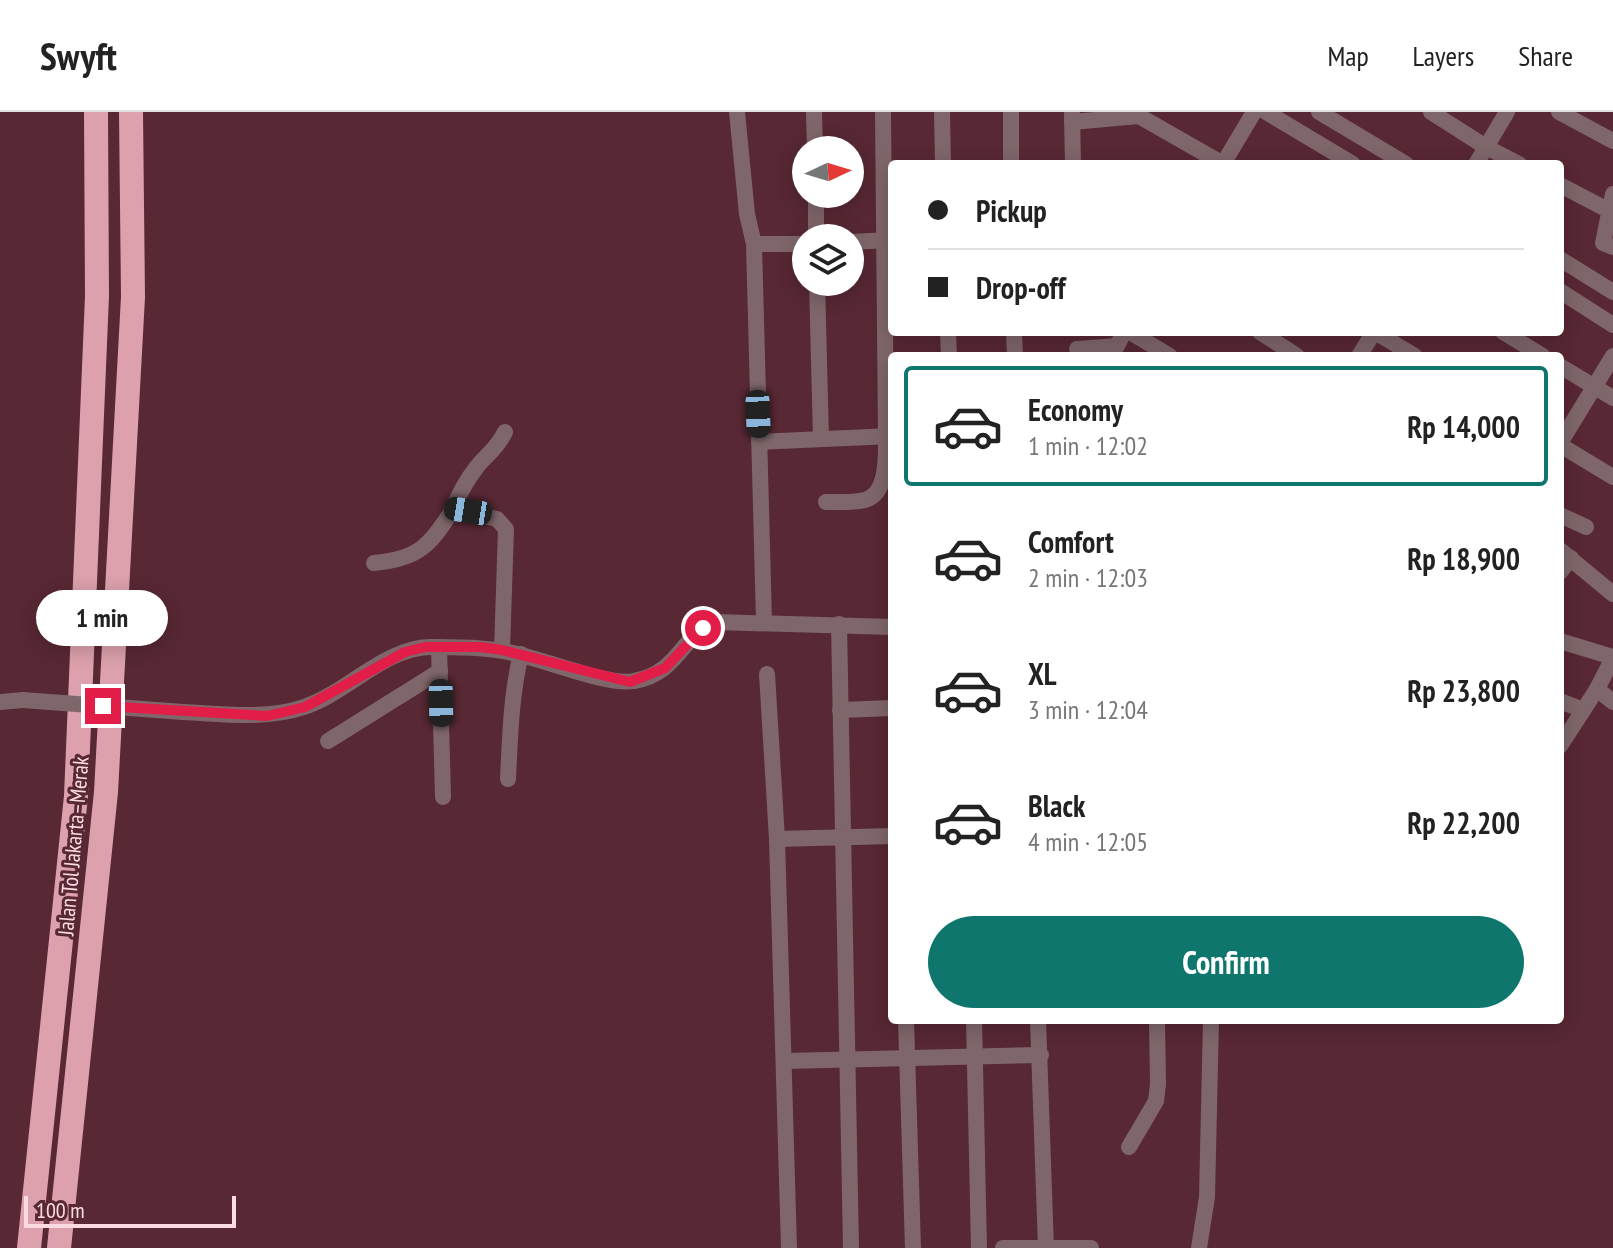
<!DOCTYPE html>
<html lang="en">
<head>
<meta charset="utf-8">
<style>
	:root { --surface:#fff; --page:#f2f2f2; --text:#222; --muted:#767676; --line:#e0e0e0; --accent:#0f766e }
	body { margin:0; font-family:"PT Sans Narrow",sans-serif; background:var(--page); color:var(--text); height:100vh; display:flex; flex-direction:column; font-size:30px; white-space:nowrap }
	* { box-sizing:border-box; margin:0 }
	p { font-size:26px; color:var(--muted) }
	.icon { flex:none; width:44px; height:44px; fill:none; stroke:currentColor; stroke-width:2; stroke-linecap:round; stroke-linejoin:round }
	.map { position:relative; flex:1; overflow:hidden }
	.sheet { position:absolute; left:888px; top:240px; width:676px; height:672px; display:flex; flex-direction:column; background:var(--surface); border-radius:8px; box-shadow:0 4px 20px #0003 }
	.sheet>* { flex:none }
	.guide { position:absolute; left:888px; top:48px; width:676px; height:176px; border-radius:8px; box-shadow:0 4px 20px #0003; display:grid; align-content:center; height:176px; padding:0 40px; background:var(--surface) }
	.needle { width:52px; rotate:86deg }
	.controls { position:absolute; left:792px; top:24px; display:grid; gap:16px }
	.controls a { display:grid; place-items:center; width:72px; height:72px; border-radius:50%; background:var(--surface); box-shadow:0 4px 20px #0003; font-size:40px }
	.scale { position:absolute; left:24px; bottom:20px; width:212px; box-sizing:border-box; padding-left:8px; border:4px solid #fbdbe1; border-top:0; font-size:22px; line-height:28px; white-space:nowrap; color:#fbdbe1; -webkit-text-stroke:6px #582834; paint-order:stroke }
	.end { position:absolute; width:36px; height:36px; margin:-18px; border:10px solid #e11d48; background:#fff; box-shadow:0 0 0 4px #fff }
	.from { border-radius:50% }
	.bubble { position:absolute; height:56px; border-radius:28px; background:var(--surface); box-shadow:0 4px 20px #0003; font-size:26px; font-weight:700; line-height:56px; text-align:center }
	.car { position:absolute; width:24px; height:48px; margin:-24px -12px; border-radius:10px; box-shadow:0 0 6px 2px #0007; background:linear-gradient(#222 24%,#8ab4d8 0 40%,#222 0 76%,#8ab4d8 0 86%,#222 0) }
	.guide b { display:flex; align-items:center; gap:28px; height:76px; font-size:30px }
	.guide b+b { border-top:2px solid var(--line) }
	.guide i { width:20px; height:20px; background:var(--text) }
	ul { padding:14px 0 0; list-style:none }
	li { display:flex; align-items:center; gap:24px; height:120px; margin:0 16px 12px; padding:0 24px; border:4px solid transparent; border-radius:8px }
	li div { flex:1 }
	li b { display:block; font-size:30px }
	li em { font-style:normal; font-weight:700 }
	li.current { border-color:var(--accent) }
	li>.icon { width:72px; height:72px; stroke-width:1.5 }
	.button { display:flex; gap:16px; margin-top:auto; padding:16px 40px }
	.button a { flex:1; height:92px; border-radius:48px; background:var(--accent); color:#fff; font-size:32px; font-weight:700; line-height:92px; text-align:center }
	header { display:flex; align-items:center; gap:48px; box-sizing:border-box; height:112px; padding:0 40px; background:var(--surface); border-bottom:2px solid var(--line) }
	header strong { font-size:38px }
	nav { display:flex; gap:44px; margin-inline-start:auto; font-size:28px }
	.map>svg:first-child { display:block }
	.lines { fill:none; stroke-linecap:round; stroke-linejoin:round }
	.minor { stroke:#7f666a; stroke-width:16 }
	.highway { stroke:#dca1ac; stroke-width:24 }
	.minor-bridge { stroke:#7f666a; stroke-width:16 }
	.route { stroke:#e11d48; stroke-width:10 }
	.labels { text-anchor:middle; stroke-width:6; stroke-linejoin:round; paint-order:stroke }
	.street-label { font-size:22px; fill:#fbdbe1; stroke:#582834 }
</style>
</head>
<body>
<header>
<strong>Swyft</strong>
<nav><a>Map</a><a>Layers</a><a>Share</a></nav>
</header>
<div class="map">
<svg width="1613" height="1136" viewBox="0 0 1613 1136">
	<rect width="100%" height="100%" fill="#582834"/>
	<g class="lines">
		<!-- minor -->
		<g class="minor">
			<path d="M 737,0 L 747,102 L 754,132 L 764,509"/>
			<path d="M 814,0 L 815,38"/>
			<path d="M 942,0 L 943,52"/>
			<path d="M 1011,0 L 1011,52"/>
			<path d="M 1266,0 L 1353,52"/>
			<path d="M 1319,0 L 1406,52"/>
			<path d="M 1431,0 L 1486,35 L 1519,52"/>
			<path d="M 1559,0 L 1613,29"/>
			<path d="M 1072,2 L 1073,52"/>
			<path d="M 1072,10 L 1139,4 L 1223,52"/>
			<path d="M 1223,52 L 1254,0"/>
			<path d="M 1476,52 L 1507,0"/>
			<path d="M 1560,73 L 1608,98"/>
			<path d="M 816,82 L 816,126"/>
			<path d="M 1613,82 L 1603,131 L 1613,135"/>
			<path d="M 850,130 L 892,128"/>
			<path d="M 754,132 L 806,132"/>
			<path d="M 1560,147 L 1613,180"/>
			<path d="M 817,170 L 821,327"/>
			<path d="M 1560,179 L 1613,213"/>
			<path d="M 948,220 L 949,244"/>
			<path d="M 1014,220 L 1015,244"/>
			<path d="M 1130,220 L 1170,244"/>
			<path d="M 1260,220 L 1297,244"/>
			<path d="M 1375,220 L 1415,244"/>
			<path d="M 1503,220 L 1543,244"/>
			<path d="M 1077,237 L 1117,234 L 1124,220"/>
			<path d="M 1359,244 L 1374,220"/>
			<path d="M 1560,254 L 1613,286"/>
			<path d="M 759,330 L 892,324"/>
			<path d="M 1560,331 L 1613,244"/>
			<path d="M 1560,333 L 1613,365"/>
			<path d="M 826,390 C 838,390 853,391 865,388 C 888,382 886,343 886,324 L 883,0"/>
			<path d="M 453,397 C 459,382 466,369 476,356 C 486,343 497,337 505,320"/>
			<path d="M 1560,403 L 1586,415"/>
			<path d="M 1560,438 L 1613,482"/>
			<path d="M 374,451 C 418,447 430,434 453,397 L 497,407 L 506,417 L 502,538"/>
			<path d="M 1560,460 L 1571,446"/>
			<path d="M 839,512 L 851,1136"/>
			<path d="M 1560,529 L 1613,545"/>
			<path d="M 439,535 L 443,685"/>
			<path d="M 767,562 L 777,727 L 789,1136"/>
			<path d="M 1597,577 L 1613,590"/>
			<path d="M 1560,589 L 1583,598"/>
			<path d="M 0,590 L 23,588"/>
			<path d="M 840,598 L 892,596"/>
			<path d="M 183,600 C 223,602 265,608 304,595 C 347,581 384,536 430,535 C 461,535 491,535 521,543 C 547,549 610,574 634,569 C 680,561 683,520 715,510 L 892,515"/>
			<path d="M 328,629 L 440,559"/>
			<path d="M 1560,634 L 1597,577 L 1613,546"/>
			<path d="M 508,667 C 510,625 511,583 521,542"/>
			<path d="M 777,727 L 892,724"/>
			<path d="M 906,908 L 913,1136"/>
			<path d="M 974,908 L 979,1136"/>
			<path d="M 1038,908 L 1046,1136"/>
			<path d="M 785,949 L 1041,943"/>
			<path d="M 1129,1035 L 1156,989 L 1158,972 L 1157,908"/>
			<path d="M 1003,1136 L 1091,1136"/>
			<path d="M 1199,1136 L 1207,1085 L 1211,908"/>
		</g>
		<!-- highway -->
		<g class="highway">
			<path d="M 29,1136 L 76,684 L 97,184 L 96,0"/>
			<path d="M 59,1136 L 106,680 L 133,185 L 131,0"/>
		</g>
		<!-- minor-bridge -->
		<path class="minor-bridge" d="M 23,588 L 183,600"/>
	</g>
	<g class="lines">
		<!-- route -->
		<path class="route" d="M 103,594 L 267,604 L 305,595 L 405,540 L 425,535 L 480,535 L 502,538 L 630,570 L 665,556 L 703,516"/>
	</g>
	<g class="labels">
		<!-- street labels -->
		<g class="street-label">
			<text transform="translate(73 734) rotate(-85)" y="8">Jalan Tol Jakarta–Merak</text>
		</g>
	</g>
</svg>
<div class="controls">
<a><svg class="needle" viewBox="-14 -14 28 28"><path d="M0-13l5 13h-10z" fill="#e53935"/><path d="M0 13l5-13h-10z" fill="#767676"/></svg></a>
<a><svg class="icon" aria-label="layers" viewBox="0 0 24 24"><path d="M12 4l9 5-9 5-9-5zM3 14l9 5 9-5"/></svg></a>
</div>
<div class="scale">100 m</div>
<i class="end from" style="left:703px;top:516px"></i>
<i class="end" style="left:103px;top:594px"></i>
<div class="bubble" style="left:36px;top:478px;width:132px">1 min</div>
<i class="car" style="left:758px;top:302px;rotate:178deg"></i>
<i class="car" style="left:468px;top:399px;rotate:279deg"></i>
<i class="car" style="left:441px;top:591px;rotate:179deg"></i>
<div class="guide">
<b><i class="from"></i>Pickup</b>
<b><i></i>Drop-off</b>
</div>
<section class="sheet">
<ul>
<li class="current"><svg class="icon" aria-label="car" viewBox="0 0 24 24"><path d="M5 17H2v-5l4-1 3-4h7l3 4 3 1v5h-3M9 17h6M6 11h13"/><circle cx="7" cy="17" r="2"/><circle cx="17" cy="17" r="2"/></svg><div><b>Economy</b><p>1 min · 12:02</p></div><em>Rp 14,000</em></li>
<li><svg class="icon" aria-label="car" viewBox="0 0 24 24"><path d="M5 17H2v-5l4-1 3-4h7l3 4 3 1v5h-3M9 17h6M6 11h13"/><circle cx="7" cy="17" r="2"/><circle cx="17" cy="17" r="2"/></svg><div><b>Comfort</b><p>2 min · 12:03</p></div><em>Rp 18,900</em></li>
<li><svg class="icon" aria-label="car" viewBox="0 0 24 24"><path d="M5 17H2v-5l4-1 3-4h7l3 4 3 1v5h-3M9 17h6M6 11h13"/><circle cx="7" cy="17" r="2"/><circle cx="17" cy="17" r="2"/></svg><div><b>XL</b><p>3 min · 12:04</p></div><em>Rp 23,800</em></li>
<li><svg class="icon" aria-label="car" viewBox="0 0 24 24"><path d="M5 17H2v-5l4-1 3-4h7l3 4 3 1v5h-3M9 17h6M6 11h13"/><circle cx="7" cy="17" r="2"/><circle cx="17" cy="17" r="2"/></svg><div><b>Black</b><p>4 min · 12:05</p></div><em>Rp 22,200</em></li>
</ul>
<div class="button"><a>Confirm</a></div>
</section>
</div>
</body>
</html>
